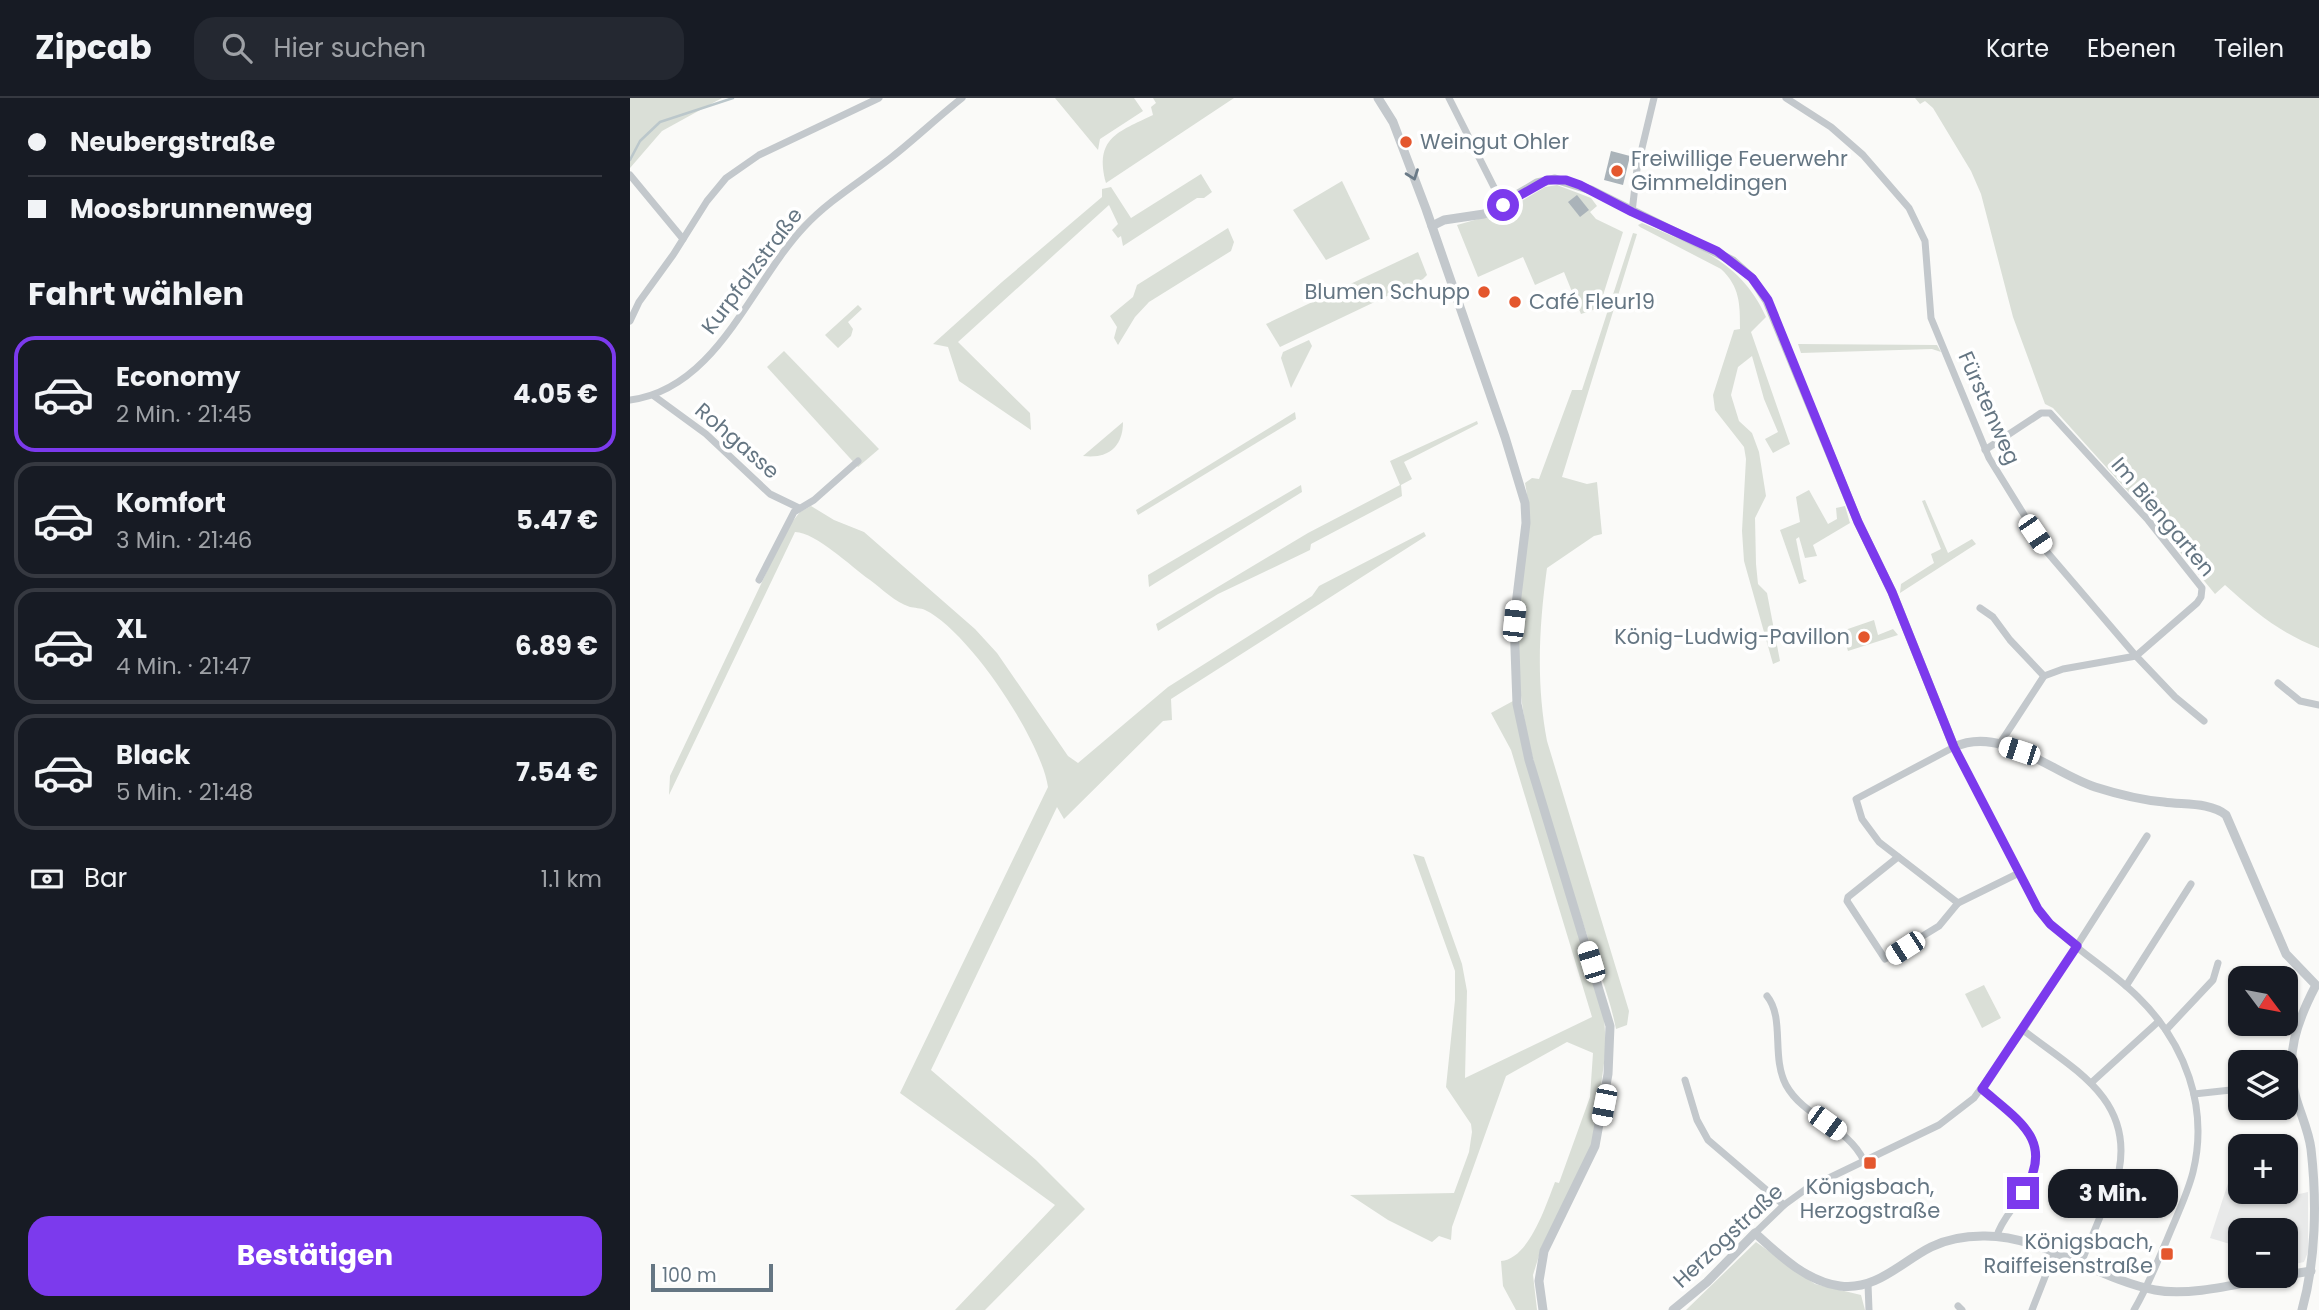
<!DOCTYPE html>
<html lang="de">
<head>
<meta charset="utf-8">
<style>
	:root { --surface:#171b24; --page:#242831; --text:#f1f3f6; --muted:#9ea1a6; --line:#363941; --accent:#7c3aed }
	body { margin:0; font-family:Poppins,sans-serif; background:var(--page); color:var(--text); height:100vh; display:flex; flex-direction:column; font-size:26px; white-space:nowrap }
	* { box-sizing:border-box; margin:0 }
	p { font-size:23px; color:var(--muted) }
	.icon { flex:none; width:38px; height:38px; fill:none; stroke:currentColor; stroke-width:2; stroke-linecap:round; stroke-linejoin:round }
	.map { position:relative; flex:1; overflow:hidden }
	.drawer { display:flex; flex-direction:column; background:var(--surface); width:630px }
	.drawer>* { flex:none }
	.top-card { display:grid; align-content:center; height:154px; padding:0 28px; background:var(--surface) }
	.needle { width:46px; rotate:122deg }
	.fabs { position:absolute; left:1598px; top:868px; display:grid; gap:14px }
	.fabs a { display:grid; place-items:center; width:70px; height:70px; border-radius:14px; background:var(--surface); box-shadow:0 2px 5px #0004; font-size:35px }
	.scale { position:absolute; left:21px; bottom:18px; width:122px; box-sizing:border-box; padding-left:7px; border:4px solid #657683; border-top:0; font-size:19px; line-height:24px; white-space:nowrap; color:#657683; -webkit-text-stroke:5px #fff; paint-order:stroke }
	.end { position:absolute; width:32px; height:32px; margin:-16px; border:9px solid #7c3aed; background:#fff; box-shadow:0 0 0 4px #fff }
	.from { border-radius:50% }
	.bubble { position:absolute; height:49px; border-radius:21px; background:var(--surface); box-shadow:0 2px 5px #0004; font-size:23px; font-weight:700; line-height:49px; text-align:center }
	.car { position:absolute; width:21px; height:42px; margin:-21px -10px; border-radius:9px; box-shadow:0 0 5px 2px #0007; background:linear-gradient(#fff 24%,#345 0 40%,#fff 0 76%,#345 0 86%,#fff 0) }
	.top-card b { display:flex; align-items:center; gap:24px; height:66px; font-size:26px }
	.top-card b+b { border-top:2px solid var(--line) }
	.top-card i { width:18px; height:18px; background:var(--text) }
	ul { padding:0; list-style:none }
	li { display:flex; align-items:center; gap:21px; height:116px; margin:0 14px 10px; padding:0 14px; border:4px solid var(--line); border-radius:21px }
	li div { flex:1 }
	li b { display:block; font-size:26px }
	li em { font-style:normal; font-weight:700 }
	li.active { border-color:var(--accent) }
	li>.icon { width:63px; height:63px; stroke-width:1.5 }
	h2 { padding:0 28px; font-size:32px; line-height:84px }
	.pay { display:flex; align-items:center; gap:18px; height:77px; padding:0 28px; font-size:26px }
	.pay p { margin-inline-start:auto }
	.primary-button { display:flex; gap:14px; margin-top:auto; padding:14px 28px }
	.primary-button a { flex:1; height:80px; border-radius:21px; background:var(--accent); color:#fff; font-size:28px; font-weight:700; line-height:80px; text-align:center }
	header { display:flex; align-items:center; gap:42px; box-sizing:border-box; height:98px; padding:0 35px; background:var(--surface); border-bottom:2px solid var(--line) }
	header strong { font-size:33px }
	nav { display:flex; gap:38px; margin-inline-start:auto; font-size:24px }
	.search { width:490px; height:63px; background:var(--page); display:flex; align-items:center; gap:18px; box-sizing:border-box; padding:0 24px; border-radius:21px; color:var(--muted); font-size:26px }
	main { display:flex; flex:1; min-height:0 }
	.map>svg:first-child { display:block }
	.built { fill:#e8e9e9 }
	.green { fill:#dadfd7 }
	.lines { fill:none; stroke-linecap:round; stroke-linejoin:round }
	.stream { stroke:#bbc7cb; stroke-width:2.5 }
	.building { fill:#aab3b9 }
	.minor { stroke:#c3c8cc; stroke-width:7 }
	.tertiary { stroke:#c3c8cc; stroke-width:9 }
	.oneway { stroke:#6a7a87 }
	.route { stroke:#7c3aed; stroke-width:9 }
	.poi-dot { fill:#e4572e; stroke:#fff; stroke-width:2.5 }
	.labels { text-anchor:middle; stroke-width:7; stroke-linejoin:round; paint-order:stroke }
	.poi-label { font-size:21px; fill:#657683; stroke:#fff; text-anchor:start }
	.street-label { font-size:21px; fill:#657683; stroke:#fff }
</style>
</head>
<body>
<header>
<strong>Zipcab</strong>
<div class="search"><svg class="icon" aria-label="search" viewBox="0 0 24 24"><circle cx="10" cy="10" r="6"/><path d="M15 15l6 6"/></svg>Hier suchen</div>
<nav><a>Karte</a><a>Ebenen</a><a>Teilen</a></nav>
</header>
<main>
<section class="drawer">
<div class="top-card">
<b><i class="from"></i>Neubergstraße</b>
<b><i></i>Moosbrunnenweg</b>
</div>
<h2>Fahrt wählen</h2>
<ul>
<li class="active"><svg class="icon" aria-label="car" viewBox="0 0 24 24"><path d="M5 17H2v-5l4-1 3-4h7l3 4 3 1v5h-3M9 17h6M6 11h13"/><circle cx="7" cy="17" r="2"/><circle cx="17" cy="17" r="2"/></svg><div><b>Economy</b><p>2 Min. · 21:45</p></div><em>4.05 €</em></li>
<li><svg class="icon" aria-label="car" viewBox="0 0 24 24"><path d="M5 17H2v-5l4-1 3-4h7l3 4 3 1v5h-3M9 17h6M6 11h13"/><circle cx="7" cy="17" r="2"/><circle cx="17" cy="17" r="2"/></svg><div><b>Komfort</b><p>3 Min. · 21:46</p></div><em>5.47 €</em></li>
<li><svg class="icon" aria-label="car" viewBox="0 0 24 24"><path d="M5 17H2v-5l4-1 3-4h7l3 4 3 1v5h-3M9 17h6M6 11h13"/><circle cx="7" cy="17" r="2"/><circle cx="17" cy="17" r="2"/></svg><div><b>XL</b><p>4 Min. · 21:47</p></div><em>6.89 €</em></li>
<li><svg class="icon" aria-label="car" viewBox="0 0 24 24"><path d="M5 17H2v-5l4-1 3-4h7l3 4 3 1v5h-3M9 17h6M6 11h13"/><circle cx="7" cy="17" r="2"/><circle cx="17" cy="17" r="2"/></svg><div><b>Black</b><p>5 Min. · 21:48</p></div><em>7.54 €</em></li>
</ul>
<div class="pay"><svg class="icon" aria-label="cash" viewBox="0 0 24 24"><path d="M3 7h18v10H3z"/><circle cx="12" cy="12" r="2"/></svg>Bar<p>1.1 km</p></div>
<div class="primary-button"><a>Bestätigen</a></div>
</section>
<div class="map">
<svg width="1689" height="1212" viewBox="0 0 1689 1212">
	<rect width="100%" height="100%" fill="#fafaf8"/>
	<!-- built -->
	<path class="built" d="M 1605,1064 L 1610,1070 L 1610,1094 L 1633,1094 L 1638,1103 L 1678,1094 L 1678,1154 L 1674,1164 L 1656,1168 L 1656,1132 L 1610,1132 L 1610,1149 L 1580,1140 Z"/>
	<!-- green -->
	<g class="green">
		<path d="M 0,0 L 92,0 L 32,33 L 0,70 Z"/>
		<path d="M 425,0 L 504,0 L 513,13 L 470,41 L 468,52 Z"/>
		<path d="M 523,0 L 604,0 L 476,85 C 464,40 488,34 523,17 L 521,9 L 526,5 Z"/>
		<path d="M 1285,0 L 1689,0 L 1689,550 C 1651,536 1624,513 1595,487 L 1585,496 L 1522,420 L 1423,310 L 1415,306 L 1383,219 L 1351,96 L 1341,73 L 1303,10 L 1295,3 L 1290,6 Z"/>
		<path d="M 571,76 L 582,94 L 574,100 L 567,100 L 493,148 L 491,138 L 488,140 L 482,132 L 488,126 L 479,107 L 328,244 L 400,315 L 401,332 L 329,283 L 318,249 L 303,246 L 372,184 L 472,99 L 472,91 L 481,89 L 501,120 Z"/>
		<path d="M 712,83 L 740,141 L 696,162 L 663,112 Z"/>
		<path d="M 927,87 L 961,100 L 967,108 L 960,114 L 966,121 L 993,134 L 969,210 L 951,216 L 934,174 L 905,187 L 893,159 L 848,179 L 827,127 L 873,114 L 915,89 Z"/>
		<path d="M 1012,125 C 1065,148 1111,163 1136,219 L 1121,234 L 1160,346 L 1143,355 L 1135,341 L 1148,334 L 1134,301 L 1122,258 L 1108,269 L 1101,297 L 1109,323 L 1122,335 L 1129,354 L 1136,398 L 1125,420 L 1126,466 L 1128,486 L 1137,495 L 1150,563 L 1143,566 L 1114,463 L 1112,433 L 1116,361 L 1114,349 L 1085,312 L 1083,297 L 1104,232 L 1110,231 C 1110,206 1110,189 1091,171 L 1010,129 L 1008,127 Z"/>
		<path d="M 598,130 L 604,144 L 601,153 L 519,204 L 505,219 L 488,247 L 484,240 L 487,229 L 480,218 L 503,199 L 507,187 Z"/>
		<path d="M 1003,135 L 1007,136 L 932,379 L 957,386 L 967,384 L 972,436 L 964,438 L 917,470 C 909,528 906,585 917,643 L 999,913 L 997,927 L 986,931 C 980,900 968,870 958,840 C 936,773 912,704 897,635 C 889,595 886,553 889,513 C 892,469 904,429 895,385 L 902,380 L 909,381 L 942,292 L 952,292 Z"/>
		<path d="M 788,154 L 797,177 L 793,181 L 650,249 L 636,226 Z"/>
		<path d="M 228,207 L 232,211 L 218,224 L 223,231 L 221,238 L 208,250 L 195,237 Z"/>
		<path d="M 679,242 L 682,248 L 661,290 L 651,260 L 653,254 Z"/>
		<path d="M 1168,246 L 1307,247 L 1311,254 L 1302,251 L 1171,255 Z"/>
		<path d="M 154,253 L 249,351 L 228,369 L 137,269 Z"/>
		<path d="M 665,314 L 666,321 L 508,417 L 506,412 Z"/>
		<path d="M 847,323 L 848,326 L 774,364 L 782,381 L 771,387 L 772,398 L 681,446 L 680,452 L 588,496 L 528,533 L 526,526 L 678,435 L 770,387 L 760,363 Z"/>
		<path d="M 493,324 C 493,349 478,361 453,358 Z"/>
		<path d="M 671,387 L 672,394 L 519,489 L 518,477 Z"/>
		<path d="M 1179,392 L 1198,426 L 1207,421 L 1206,410 L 1215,408 L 1220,425 L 1183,447 L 1187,458 L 1175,460 L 1169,439 L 1166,441 L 1174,481 L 1177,483 L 1169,486 L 1150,432 L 1170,424 L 1166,399 Z"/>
		<path d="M 1295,402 L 1318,455 L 1342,441 L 1346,446 L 1270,495 L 1271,486 L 1304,465 L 1301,456 L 1311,451 L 1292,403 Z"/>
		<path d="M 181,408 L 204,422 L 234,434 L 345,531 L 367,555 L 438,658 L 448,665 L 538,589 L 682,498 L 689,488 L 794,434 L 796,438 L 541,601 L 542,622 L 533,623 L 434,721 L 427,709 L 301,972 L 406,1062 L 455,1111 L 355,1212 L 325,1212 L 425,1107 L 270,995 L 418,689 C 411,642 339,533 295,512 C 291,510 284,510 280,509 C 265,504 252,491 240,482 C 220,468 187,435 165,434 L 39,697 L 40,678 L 158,429 L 170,414 Z"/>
		<path d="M 1244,522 L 1248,537 L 1263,531 L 1268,537 L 1218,553 L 1212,533 Z"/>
		<path d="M 883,603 L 974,917 L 976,951 L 963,1045 L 912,1148 L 903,1177 L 907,1212 L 886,1212 L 873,1188 L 871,1163 C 899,1161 916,1107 925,1084 L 929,1085 L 960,999 L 963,955 L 937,944 L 876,978 L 822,1129 L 821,1142 L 809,1138 L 802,1144 L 758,1122 L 720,1097 L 824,1095 L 839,1054 L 842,1034 L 841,1026 L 816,989 L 825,902 L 825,873 L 783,756 L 794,759 L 832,866 L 837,893 L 835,980 L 962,919 L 881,652 L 861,615 Z"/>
		<path d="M 1354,887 L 1371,920 L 1352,930 L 1335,896 Z"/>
		<path d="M 1126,1144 L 1185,1186 L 1231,1197 L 1235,1212 L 1056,1212 Z"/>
	</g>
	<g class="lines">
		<!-- stream -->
		<path class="stream" d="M 0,62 L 10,43 L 30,24 L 103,0"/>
	</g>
	<!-- building -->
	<g class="building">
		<path d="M 981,53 L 1000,58 L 993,87 L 974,82 Z"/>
		<path d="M 947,97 L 959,112 L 950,119 L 938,104 Z"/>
	</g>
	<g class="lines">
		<!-- minor -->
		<g class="minor">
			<path d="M 819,0 L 873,107"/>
			<path d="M 1156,0 L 1201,29 L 1233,57 L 1279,110 L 1295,143 L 1301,220 L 1359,360 L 1417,454 L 1506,558 L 1545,599 L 1574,623"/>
			<path d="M 0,77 L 53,141"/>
			<path d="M 1002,114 L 1007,71 L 1024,0"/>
			<path d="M 0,223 L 9,204 L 43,157 L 77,103 L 96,80 L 129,57 L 249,0"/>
			<path d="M 24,298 L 76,336 L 140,396 L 169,410"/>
			<path d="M 0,302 C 87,291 121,185 174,129 C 199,102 233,82 262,59 C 286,40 308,19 332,0"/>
			<path d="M 1355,352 L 1411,315 L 1420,315 L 1518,422 L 1572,490 L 1571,499 L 1567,505 L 1506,558 L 1433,571 L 1414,578 L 1369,647"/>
			<path d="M 129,482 L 164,414 L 184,402 L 228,363"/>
			<path d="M 1350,510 L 1363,519 L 1380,542 L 1414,578"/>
			<path d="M 1648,585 L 1670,603 L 1689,607"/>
			<path d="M 1268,759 L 1218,799 L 1217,803 L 1255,861 L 1309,828 L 1328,805 L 1389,775"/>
			<path d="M 1328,805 L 1249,744 L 1232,721 L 1226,701 L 1324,649 L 1408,811 C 1434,846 1477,868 1508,899 C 1555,945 1579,1009 1563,1074 C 1557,1098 1545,1121 1536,1144 C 1526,1167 1517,1190 1504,1212"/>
			<path d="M 1496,888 L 1561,786"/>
			<path d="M 1137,898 C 1155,920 1141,959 1156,987 C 1174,1020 1218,1028 1234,1063"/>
			<path d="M 1393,932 C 1443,971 1503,1000 1489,1073 L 1451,1165"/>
			<path d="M 1536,932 L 1583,882 L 1588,865"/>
			<path d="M 1055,982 L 1067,1022 L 1078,1042 L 1154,1107"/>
			<path d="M 1461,985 L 1529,923"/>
			<path d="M 1352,991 C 1395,1028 1427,1043 1389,1101 C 1382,1112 1370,1125 1367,1138"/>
			<path d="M 1564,996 L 1610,991"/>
			<path d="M 1125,1135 L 1154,1107 L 1176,1091 L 1309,1027 L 1344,1000 L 1393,932 L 1517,738"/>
			<path d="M 1238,1186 L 1239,1212"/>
			<path d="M 1328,1208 L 1332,1212"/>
			<path d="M 1402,1212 L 1424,1156"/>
		</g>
		<!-- tertiary -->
		<g class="tertiary">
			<path d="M 748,0 L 763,24 L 796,111 L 875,339 L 895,405 L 896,425 L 884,523 L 887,606 L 899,662 L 980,928 L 978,976 L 965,1048 L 914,1153 L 909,1183 L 913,1212"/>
			<path d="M 802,128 L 814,122 L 854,116 L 907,85 L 925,81 L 961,92 L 1103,163 L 1122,180 L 1137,203 L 1228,424 L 1262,494 L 1324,649 C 1372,627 1422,675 1465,689 C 1487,696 1511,702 1534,704 C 1553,707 1580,704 1596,717 L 1656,856 L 1686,887 C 1667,923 1654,959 1666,1000 C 1671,1017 1679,1034 1681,1051 C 1687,1103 1686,1162 1672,1212"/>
			<path d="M 1656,1177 L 1681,1173"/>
			<path d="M 1043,1212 L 1077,1184 L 1125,1135 C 1149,1157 1177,1184 1210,1188 C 1246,1193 1271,1164 1301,1149 C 1317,1141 1335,1138 1353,1138 C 1413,1137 1467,1181 1525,1192 C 1562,1199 1614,1184 1652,1178"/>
		</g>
	</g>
	<!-- one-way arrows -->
	<defs><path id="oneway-chevron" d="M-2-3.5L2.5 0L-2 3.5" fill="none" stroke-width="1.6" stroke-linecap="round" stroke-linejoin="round" transform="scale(1.75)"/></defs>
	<use class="oneway" href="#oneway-chevron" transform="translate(783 77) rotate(70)"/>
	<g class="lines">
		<!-- route -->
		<path class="route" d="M 873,107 L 917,82 L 936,82 L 950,87 L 1002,114 L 1087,153 L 1122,180 L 1138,202 L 1228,424 L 1262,494 L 1324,649 L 1408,811 L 1420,826 L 1447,848 L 1352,991 C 1389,1023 1426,1043 1393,1095"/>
	</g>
	<!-- markers -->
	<g class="poi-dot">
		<circle cx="776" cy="44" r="7"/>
		<circle cx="987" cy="73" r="7"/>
		<circle cx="854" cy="194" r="7"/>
		<circle cx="885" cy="204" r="7"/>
		<circle cx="1234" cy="539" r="7"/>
		<rect x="1233" y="1058" width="14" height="14" rx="3.5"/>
		<rect x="1530" y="1149" width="14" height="14" rx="3.5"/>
	</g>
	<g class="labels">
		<!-- poi labels -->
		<g class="poi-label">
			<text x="790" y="51">Weingut Ohler</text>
			<text x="1001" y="68">Freiwillige Feuerwehr<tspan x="1001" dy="24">Gimmeldingen</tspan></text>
			<text x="840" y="201" text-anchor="end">Blumen Schupp</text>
			<text x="899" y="211">Café Fleur19</text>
			<text x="1220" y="546" text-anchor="end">König-Ludwig-Pavillon</text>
			<text x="1240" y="1096" text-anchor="middle">Königsbach,<tspan x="1240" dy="24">Herzogstraße</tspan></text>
			<text x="1523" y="1151" text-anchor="end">Königsbach,<tspan x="1523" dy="24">Raiffeisenstraße</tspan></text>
		</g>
		<!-- street labels -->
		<g class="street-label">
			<text transform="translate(122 173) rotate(-53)" y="7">Kurpfalzstraße</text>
			<text transform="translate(1359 310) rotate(66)" y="7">Fürstenweg</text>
			<text transform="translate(107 343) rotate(41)" y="7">Rohgasse</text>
			<text transform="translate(1533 419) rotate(50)" y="7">Im Biengarten</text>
			<text transform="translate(1098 1138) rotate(-43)" y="7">Herzogstraße</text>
		</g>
	</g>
</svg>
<div class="fabs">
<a><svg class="needle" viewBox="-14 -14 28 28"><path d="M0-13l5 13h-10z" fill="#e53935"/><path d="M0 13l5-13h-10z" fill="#9ea1a6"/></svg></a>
<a><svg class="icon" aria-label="layers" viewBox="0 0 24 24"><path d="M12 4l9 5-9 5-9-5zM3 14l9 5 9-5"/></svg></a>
<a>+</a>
<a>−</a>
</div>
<div class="scale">100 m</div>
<i class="end from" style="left:873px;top:107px"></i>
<i class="end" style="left:1393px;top:1095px"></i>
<div class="bubble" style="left:1418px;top:1071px;width:130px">3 Min.</div>
<i class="car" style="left:1405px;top:436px;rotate:146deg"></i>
<i class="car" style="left:884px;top:523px;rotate:6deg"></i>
<i class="car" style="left:1389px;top:653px;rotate:288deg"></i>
<i class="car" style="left:1275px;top:850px;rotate:237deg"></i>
<i class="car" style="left:961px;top:864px;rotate:343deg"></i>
<i class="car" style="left:974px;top:1007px;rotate:191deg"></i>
<i class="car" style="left:1197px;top:1025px;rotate:126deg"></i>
</div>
</main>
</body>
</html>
